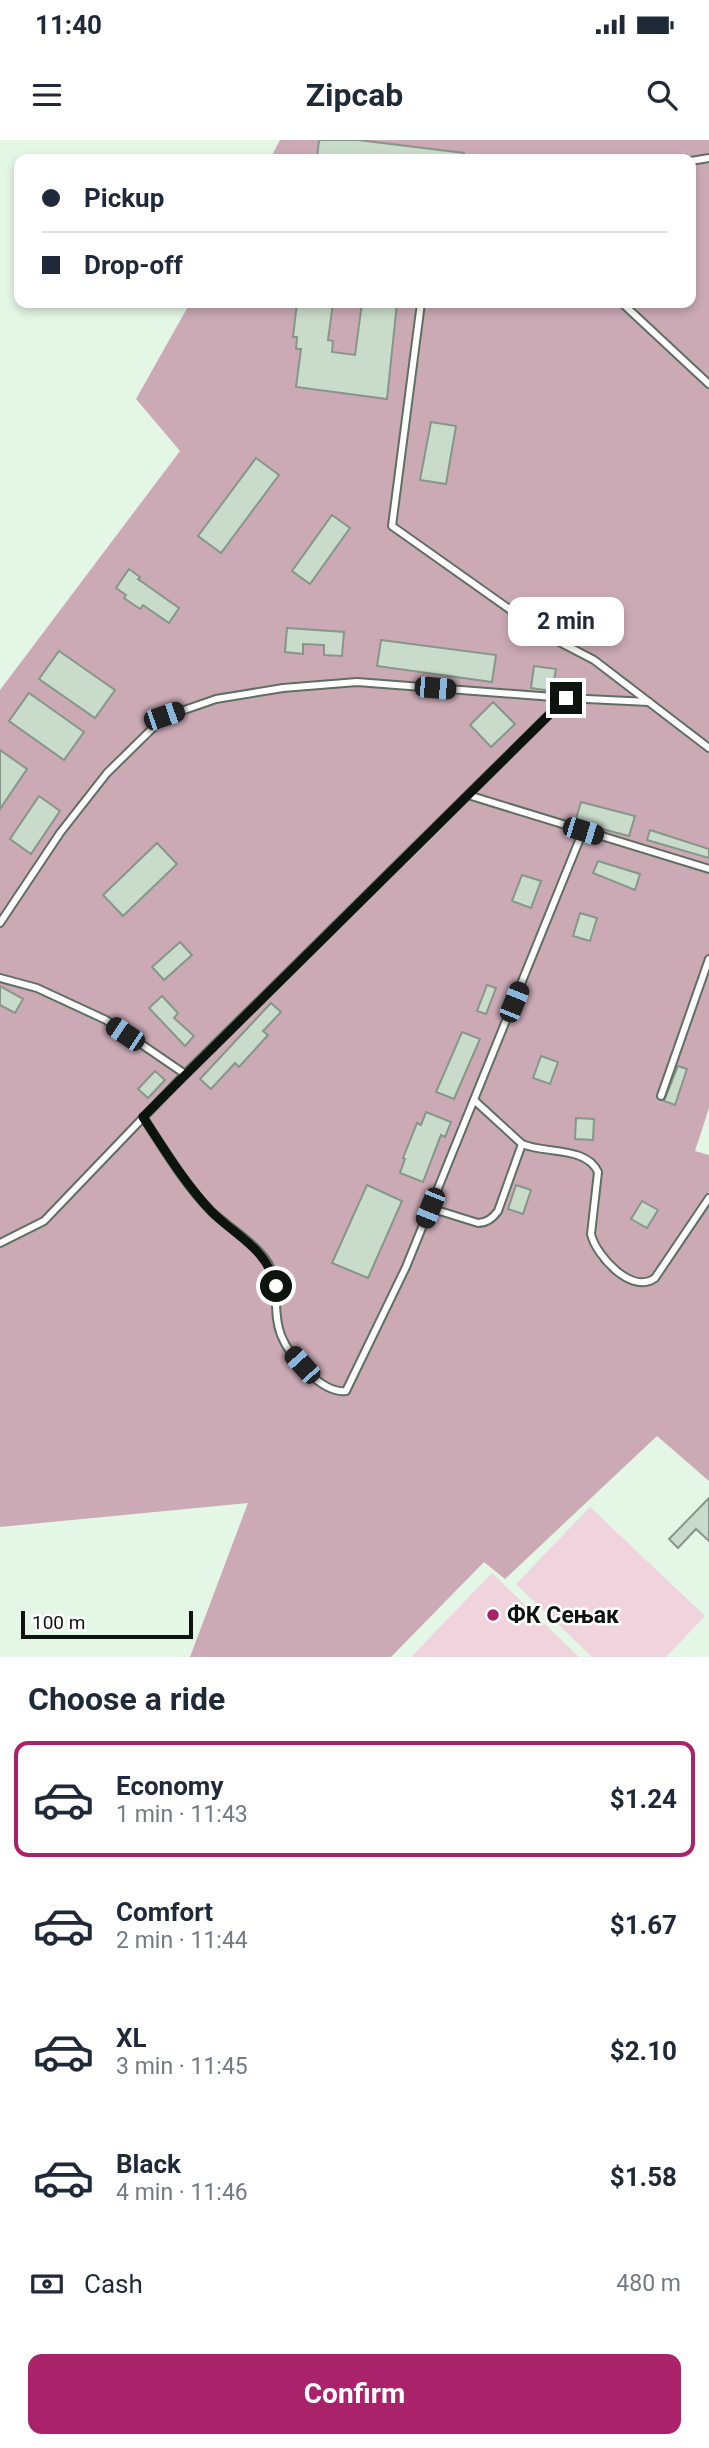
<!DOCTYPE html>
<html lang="en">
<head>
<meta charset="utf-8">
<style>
	:root { --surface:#fff; --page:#f6f6f7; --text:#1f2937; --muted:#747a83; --line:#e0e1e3; --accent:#a9226a }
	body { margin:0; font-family:Roboto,sans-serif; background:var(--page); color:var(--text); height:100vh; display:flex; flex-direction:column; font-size:26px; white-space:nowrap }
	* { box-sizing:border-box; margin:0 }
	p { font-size:23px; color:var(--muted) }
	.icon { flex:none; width:38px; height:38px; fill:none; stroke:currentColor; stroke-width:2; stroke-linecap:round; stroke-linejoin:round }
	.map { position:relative; height:1517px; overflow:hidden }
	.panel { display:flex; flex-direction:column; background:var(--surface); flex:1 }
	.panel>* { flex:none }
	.hud { position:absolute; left:14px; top:14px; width:682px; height:154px; border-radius:14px; box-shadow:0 4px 10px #0003; display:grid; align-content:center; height:154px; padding:0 28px; background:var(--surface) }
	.scale { position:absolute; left:21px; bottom:18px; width:172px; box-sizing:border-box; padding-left:7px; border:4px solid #0d130e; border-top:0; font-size:19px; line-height:24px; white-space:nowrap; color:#0d130e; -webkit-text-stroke:5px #fff; paint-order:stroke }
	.end { position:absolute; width:32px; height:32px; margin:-16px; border:9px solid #0d130e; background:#fff; box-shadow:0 0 0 4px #fff }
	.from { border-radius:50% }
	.bubble { position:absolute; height:49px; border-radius:14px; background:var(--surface); box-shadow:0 4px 10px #0003; font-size:23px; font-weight:700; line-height:49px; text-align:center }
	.car { position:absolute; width:21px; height:42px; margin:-21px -10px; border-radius:9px; box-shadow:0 0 5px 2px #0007; background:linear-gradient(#222 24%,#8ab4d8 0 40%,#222 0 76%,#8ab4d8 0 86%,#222 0) }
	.hud b { display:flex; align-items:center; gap:24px; height:66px; font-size:26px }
	.hud b+b { border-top:2px solid var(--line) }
	.hud i { width:18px; height:18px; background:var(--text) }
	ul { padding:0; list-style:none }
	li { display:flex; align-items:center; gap:21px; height:116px; margin:0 14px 10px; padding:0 14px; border:4px solid transparent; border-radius:14px }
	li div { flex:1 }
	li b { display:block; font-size:26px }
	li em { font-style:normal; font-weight:700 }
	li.current { border-color:var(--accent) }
	li>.icon { width:63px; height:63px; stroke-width:1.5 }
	h2 { padding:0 28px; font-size:32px; line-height:84px }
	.pay { display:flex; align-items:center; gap:18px; height:77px; padding:0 28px; font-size:26px }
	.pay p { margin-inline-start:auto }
	.primary-button { display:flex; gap:14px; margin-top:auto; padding:14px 28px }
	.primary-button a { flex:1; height:80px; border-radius:14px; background:var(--accent); color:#fff; font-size:28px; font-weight:700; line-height:80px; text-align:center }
	.status { display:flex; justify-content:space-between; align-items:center; height:49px; padding:0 35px; background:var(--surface); direction:ltr }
	.status svg { height:19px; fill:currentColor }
	header { display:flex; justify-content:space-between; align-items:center; height:91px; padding:0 28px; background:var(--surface); font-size:32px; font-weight:700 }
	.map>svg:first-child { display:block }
	.green { fill:#f1d3de }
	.forest { fill:#cbaab6 }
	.building { fill:#c9dbcb; stroke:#869789; stroke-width:2 }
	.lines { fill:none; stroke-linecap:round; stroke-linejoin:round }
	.service-casing { stroke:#5f6f61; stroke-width:10 }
	.service { stroke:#fff; stroke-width:6 }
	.route { stroke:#0d130e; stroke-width:9 }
	.poi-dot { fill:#a9226a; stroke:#fff; stroke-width:2.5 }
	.labels { text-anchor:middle; stroke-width:5; stroke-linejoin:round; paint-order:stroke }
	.poi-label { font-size:23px; font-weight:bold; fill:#0d130e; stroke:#fff; text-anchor:start }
</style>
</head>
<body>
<div class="status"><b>11:40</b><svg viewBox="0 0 49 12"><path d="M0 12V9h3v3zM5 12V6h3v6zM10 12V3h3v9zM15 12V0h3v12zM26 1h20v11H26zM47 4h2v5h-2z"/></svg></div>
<header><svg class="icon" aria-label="menu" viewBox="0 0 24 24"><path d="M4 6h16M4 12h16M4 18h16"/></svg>Zipcab<svg class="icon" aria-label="search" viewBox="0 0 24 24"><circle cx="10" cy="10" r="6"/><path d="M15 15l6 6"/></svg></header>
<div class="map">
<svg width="709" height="1517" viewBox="0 0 709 1517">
	<rect width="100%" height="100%" fill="#e4f6e6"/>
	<!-- green -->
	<g class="green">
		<path d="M 590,1367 L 705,1476 L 666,1517 L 592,1517 L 516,1444 Z"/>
		<path d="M 492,1433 L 579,1517 L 411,1517 Z"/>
	</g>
	<!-- forest -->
	<path class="forest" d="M 280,0 L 709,0 L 709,968 L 695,1011 L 709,1015 L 709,1341 L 657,1296 L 505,1439 L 484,1422 L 391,1517 L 190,1517 L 248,1363 L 0,1387 L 0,550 L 180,311 L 136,259 L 190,163 L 691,163 L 691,19 L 270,19 Z"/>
	<!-- building -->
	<g class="building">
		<path d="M 319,0 L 358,0 L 464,13 L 464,19 L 317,19 Z"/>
		<path d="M 297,163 L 333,163 L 328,200 L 333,201 L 332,212 L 355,215 L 362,163 L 397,163 L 387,259 L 296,247 L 301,209 L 296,209 L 297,197 L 293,197 Z"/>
		<path d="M 431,282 L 456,286 L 446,344 L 420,340 Z"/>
		<path d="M 256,318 L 279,335 L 221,413 L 198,396 Z"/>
		<path d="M 332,375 L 350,388 L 310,444 L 292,431 Z"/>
		<path d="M 129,429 L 140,437 L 138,439 L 179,468 L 169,483 L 143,465 L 140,469 L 124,458 L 126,455 L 116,448 Z"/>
		<path d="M 287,488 L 344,492 L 342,516 L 324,515 L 324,505 L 303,504 L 303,514 L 285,512 Z"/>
		<path d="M 381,500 L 496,515 L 492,542 L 377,526 Z"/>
		<path d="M 59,511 L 115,550 L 95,578 L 39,539 Z"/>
		<path d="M 534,526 L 556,529 L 552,551 L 531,548 Z"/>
		<path d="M 29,553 L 84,592 L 64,620 L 9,581 Z"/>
		<path d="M 493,562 L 515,584 L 491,607 L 470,585 Z"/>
		<path d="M 0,610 L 27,629 L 0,669 Z"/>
		<path d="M 39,656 L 60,671 L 31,714 L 10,699 Z"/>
		<path d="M 581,662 L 635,676 L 629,696 L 575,682 Z"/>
		<path d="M 650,690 L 709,709 L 709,718 L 647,700 Z"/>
		<path d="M 157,703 L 177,724 L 123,776 L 103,755 Z"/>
		<path d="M 598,721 L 640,734 L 635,750 L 593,733 Z"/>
		<path d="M 522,735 L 541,741 L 531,768 L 512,761 Z"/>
		<path d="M 580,773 L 597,778 L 590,801 L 573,796 Z"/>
		<path d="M 180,802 L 192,815 L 164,840 L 152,827 Z"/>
		<path d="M 487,845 L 496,848 L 486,874 L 477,871 Z"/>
		<path d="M 0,846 L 23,859 L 15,873 L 0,865 Z"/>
		<path d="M 162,856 L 178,873 L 174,878 L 194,896 L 185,906 L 149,868 Z"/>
		<path d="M 271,863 L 281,872 L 263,891 L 268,895 L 239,927 L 235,923 L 211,949 L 200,939 Z"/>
		<path d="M 462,892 L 480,899 L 454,959 L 436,952 Z"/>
		<path d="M 541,916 L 558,922 L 550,944 L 533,938 Z"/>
		<path d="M 678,926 L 687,929 L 675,965 L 664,961 Z"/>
		<path d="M 155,931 L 165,940 L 148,958 L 138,949 Z"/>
		<path d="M 426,972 L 451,982 L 445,997 L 441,995 L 423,1042 L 400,1033 L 405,1019 L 403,1018 L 417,983 L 421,985 Z"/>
		<path d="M 576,978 L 594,979 L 593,1000 L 575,999 Z"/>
		<path d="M 367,1045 L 402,1061 L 368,1138 L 332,1123 Z"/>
		<path d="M 516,1045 L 531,1050 L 523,1074 L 508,1069 Z"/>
		<path d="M 642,1061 L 658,1070 L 647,1088 L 631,1079 Z"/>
		<path d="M 709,1358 L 709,1401 L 696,1389 L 678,1408 L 669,1399 Z"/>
	</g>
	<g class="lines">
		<!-- service casing -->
		<g class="service-casing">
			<g id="service">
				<path d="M 691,21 L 709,18"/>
				<path d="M 421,163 L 392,386 L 546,495 L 594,520 L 709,608"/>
				<path d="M 622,163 L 709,244"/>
				<path d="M 468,655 L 709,729"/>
				<path d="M 0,783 L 60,693 L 107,633 L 164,577 L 216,559 L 283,548 L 357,542 L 566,558 L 649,562"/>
				<path d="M 0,838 L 37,848 L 106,880 L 185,934"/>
				<path d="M 661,956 L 709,819"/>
				<path d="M 474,960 L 522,1004 C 545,1014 586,1006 598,1032 L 591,1094 C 596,1116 632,1155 655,1138 L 709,1058"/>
				<path d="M 143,977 C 164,1009 185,1045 212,1072 C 229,1088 260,1106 270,1127 C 280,1149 272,1173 281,1195 C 289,1216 322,1254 346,1251 L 406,1127 L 583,691"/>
				<path d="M 430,1068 L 478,1083 C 487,1083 493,1078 498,1071 L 522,1004"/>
				<path d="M 0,1103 L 44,1081 L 185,934 L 566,558"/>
			</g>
		</g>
		<!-- service -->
		<use href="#service" class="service"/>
	</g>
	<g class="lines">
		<!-- route -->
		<path class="route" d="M 276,1146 C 266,1107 236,1097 210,1070 C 184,1042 164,1009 143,977 L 566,558"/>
	</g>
	<!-- markers -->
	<circle class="poi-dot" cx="493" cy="1475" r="7"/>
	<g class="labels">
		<!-- poi labels -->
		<g class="poi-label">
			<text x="507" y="1483">ФК Сењак</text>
		</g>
	</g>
</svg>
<div class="scale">100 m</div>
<i class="end from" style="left:276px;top:1146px"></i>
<i class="end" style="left:566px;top:558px"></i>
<div class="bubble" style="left:508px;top:457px;width:116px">2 min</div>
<i class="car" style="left:435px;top:548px;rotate:95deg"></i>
<i class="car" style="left:164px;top:576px;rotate:71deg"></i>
<i class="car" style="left:583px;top:691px;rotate:107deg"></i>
<i class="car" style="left:514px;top:862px;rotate:22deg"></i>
<i class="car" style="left:125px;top:894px;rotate:304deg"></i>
<i class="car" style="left:430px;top:1068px;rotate:202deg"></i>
<i class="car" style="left:302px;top:1225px;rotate:318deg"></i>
<div class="hud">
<b><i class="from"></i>Pickup</b>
<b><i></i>Drop-off</b>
</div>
</div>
<section class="panel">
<h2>Choose a ride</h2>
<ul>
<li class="current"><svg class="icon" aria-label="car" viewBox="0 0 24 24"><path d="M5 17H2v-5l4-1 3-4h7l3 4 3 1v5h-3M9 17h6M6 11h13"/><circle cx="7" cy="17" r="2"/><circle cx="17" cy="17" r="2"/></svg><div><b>Economy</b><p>1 min · 11:43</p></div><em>$1.24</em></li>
<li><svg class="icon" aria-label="car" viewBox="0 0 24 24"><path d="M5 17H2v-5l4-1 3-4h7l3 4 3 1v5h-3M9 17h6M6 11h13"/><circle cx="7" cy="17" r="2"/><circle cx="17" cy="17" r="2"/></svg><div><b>Comfort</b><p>2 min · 11:44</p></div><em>$1.67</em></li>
<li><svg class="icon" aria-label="car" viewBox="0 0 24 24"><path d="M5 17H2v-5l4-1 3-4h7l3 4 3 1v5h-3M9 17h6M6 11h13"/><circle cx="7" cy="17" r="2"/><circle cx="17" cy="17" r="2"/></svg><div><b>XL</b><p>3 min · 11:45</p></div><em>$2.10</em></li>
<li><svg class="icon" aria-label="car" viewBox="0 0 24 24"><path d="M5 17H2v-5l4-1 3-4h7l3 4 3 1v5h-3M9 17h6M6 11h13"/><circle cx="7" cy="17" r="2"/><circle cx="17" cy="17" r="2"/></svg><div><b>Black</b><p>4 min · 11:46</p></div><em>$1.58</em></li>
</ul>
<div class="pay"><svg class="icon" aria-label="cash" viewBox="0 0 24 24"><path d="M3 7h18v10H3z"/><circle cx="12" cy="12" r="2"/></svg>Cash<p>480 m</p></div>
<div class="primary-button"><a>Confirm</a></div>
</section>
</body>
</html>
